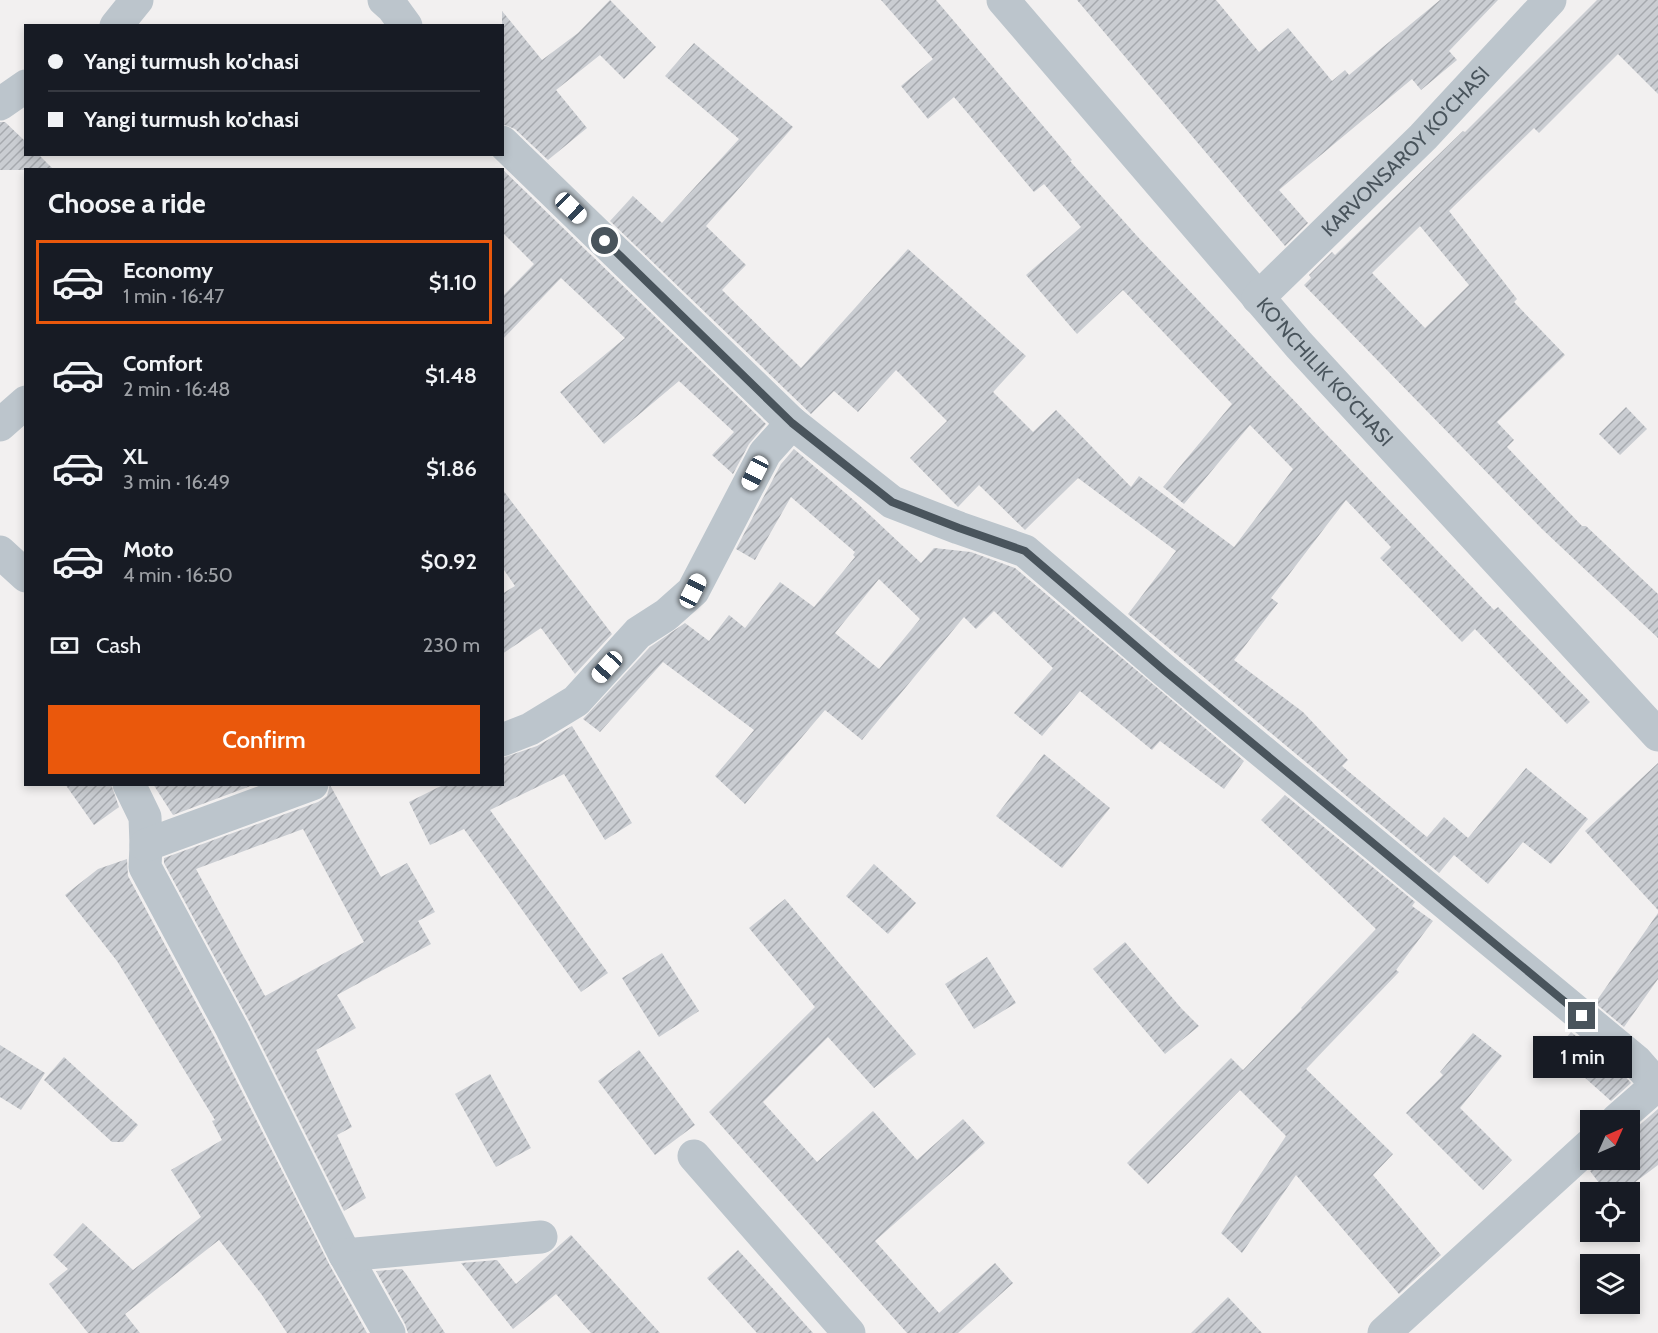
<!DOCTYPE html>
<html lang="en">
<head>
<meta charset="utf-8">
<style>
	:root { --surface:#171b24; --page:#242831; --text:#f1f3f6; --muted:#9ea1a6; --line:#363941; --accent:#ea580c }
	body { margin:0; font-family:Cabin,sans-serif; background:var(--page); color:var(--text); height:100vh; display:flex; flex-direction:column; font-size:22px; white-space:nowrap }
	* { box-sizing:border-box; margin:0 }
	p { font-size:20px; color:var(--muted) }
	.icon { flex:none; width:33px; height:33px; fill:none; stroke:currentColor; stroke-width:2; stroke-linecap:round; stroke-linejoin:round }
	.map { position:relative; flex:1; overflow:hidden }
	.drawer { position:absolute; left:24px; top:168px; width:480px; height:618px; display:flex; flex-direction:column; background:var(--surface); border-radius:0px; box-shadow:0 3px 9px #0003 }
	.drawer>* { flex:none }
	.top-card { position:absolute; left:24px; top:24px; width:480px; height:132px; border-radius:0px; box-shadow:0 3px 9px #0003; display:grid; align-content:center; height:132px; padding:0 24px; background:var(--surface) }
	.needle { width:39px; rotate:45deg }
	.controls { position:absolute; left:1580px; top:1110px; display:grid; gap:12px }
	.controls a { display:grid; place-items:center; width:60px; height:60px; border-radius:0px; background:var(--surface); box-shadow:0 3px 9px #0003; font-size:30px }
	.end { position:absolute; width:27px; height:27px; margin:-14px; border:8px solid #49545c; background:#fff; box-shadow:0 0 0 3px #fff }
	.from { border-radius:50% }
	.bubble { position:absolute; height:42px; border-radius:0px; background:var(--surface); box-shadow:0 3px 9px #0003; font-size:20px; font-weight:600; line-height:42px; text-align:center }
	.car { position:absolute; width:18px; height:36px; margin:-18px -9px; border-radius:8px; box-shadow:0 0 4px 2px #0007; background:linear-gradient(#fff 24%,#345 0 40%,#fff 0 76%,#345 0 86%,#fff 0) }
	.top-card b { display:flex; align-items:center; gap:21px; height:57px; font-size:22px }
	.top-card b+b { border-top:2px solid var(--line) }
	.top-card i { width:15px; height:15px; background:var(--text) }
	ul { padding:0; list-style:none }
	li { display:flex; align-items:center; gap:18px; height:84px; margin:0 12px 9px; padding:0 12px; border:3px solid transparent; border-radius:0px }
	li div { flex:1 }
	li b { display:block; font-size:22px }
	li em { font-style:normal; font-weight:600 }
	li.current { border-color:var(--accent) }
	li>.icon { width:54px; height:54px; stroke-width:1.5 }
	h2 { padding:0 24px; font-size:27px; line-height:72px }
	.pay { display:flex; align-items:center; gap:15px; height:66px; padding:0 24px; font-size:22px }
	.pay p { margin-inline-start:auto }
	.cta { display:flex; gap:12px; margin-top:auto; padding:12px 24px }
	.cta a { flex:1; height:69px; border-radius:0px; background:var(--accent); color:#fff; font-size:24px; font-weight:600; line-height:69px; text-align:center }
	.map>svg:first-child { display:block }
	.building { fill:url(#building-hatch); fill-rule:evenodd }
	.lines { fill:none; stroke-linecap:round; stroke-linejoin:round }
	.minor { stroke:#bcc5cc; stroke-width:33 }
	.route { stroke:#49545c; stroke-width:8 }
	.labels { text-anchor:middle; stroke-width:4.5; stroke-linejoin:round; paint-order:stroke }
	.street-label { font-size:20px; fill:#49545c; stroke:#fff }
</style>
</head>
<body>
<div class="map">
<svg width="1658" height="1333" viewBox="0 0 1658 1333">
	<defs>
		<pattern id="building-hatch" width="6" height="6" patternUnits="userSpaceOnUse" patternTransform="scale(1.5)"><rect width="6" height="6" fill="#cacdd2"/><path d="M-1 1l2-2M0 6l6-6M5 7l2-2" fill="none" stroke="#a6a9ae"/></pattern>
	</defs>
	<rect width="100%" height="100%" fill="#f2f0f0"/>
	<!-- building -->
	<g class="building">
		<path d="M 610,0 L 656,47 L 624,79 L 600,55 L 556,90 L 587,128 L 548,160 L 515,129 L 502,124 L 502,11 L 542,60 L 578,33 Z"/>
		<path d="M 881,0 L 936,0 L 1072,160 L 1070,161 L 1137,236 L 1494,610 L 1498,607 L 1590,702 L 1567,724 L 1475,629 L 1462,642 L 1380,558 L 1391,547 L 1346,500 L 1271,598 L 1278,603 L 1234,660 L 1303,712 L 1348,760 L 1342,766 L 1427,837 L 1444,817 L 1468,838 L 1526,768 L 1588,819 L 1551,864 L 1523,842 L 1488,884 L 1454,855 L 1439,873 L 1128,614 L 1176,551 L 1078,478 L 1025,530 L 979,485 L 958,507 L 910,458 L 947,421 L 896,370 L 858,412 L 834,391 L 811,414 L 610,221 L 633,196 L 662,223 L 739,139 L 665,76 L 694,43 L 793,127 L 706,226 L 746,265 L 722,290 L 801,368 L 908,249 L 1026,356 L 993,392 L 1033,432 L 1056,410 L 1131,487 L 1139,476 L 1234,547 L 1293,469 L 1250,425 L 1184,504 L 1163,487 L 1232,404 L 1123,290 L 1077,334 L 1026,275 L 1081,227 L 1044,184 L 1034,192 L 954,97 L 928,119 L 901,86 L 933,59 Z"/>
		<path d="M 1077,0 L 1216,0 L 1259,52 L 1288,28 L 1332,81 L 1345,70 L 1349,75 L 1440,0 L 1498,0 L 1449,51 L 1457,60 L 1421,90 L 1412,79 L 1279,190 L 1308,223 L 1285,246 Z"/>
		<path d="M 1597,0 L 1658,0 L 1658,94 L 1618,54 L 1539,133 L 1534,128 L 1449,211 L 1517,299 L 1514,302 L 1565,355 L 1497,422 L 1514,440 L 1507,447 L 1582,526 L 1586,526 L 1658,594 L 1658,638 L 1542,529 L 1304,285 L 1311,278 L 1309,275 L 1332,252 L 1335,255 L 1463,131 L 1465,132 ZM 1420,226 L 1469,285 L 1425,328 L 1372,273 Z"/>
		<path d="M 0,122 L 5,122 L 26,142 L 26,154 L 38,154 L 54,170 L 0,170 Z"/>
		<path d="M 502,169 L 766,424 L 749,444 L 733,474 L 712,455 L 734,432 L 679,381 L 604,444 L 560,392 L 625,338 L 561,278 L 502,340 L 502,297 L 534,264 L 502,232 Z"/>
		<path d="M 1626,407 L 1647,429 L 1620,455 L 1599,434 Z"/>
		<path d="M 794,449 L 857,503 L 921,563 L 934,548 L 971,552 L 1015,568 L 1244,761 L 1224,789 L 1160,741 L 1152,750 L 1080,691 L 1042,736 L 1014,713 L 1053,668 L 994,611 L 976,629 L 964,617 L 862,740 L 825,710 L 745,804 L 715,776 L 754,730 L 663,662 L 600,732 L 583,719 L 650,647 L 685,623 L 709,641 L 729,615 L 745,628 L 780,582 L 814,607 L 855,557 L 853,555 L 855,552 L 791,497 L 755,560 L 736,549 L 781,464 ZM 879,579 L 920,619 L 879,669 L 835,633 Z"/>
		<path d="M 502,489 L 612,634 L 575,674 L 541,628 L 502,654 L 502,594 L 515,586 L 502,567 Z"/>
		<path d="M 572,726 L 632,823 L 605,840 L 564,774 L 490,810 L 608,973 L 581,992 L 464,829 L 430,845 L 409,802 L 445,784 L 502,784 L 502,758 L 537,746 Z"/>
		<path d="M 1044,754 L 1110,808 L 1062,868 L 996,816 Z"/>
		<path d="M 1658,763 L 1658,910 L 1585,831 Z"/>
		<path d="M 65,784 L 111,784 L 119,807 L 94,825 Z"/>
		<path d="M 153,784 L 256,784 L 173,815 Z"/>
		<path d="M 330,785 L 381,877 L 407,863 L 435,912 L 418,921 L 431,944 L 337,995 L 356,1028 L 316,1050 L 352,1127 L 337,1135 L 366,1198 L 344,1211 L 249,1021 L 164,863 L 164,858 L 318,802 L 327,796 ZM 303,829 L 364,942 L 265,996 L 196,869 Z"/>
		<path d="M 1285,795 L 1415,902 L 1412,906 L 1433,921 L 1396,970 L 1399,972 L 1306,1069 L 1393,1154 L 1373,1175 L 1441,1255 L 1399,1294 L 1296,1175 L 1242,1253 L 1221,1233 L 1286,1136 L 1240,1090 L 1148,1184 L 1127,1163 L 1231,1058 L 1243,1070 L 1302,1009 L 1301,1008 L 1376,929 L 1261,820 Z"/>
		<path d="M 127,859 L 128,876 L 215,1038 L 329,1264 L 367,1333 L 287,1333 L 262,1295 L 219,1240 L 125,1314 L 140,1333 L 88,1333 L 49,1284 L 68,1269 L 53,1255 L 83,1223 L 133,1270 L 201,1217 L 171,1170 L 222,1140 L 212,1121 L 215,1120 L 117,961 L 65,895 L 98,869 Z"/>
		<path d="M 874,864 L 916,903 L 888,934 L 846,896 Z"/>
		<path d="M 785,899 L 916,1054 L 874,1088 L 828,1037 L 763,1102 L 817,1162 L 873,1111 L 917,1160 L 963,1119 L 985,1143 L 875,1241 L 939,1313 L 995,1263 L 1013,1283 L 958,1333 L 907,1333 L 709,1112 L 815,1007 L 749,928 Z"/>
		<path d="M 1658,913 L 1658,979 L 1624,1027 L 1595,1003 Z"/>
		<path d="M 1125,942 L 1181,1008 L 1199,1026 L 1165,1054 L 1093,969 Z"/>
		<path d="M 662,953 L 699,1011 L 659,1037 L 622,978 Z"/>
		<path d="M 987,957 L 1016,1003 L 974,1029 L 945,984 Z"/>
		<path d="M 1571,1032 L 1623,1074 L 1631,1083 L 1611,1101 L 1555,1051 Z"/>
		<path d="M 1473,1033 L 1502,1056 L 1460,1108 L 1512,1160 L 1483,1190 L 1406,1113 L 1443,1075 L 1440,1072 Z"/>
		<path d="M 0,1045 L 45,1073 L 21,1110 L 0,1097 Z"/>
		<path d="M 639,1050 L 695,1125 L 655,1155 L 598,1081 Z"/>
		<path d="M 64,1057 L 138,1125 L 123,1142 L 112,1142 L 44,1080 Z"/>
		<path d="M 490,1074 L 531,1148 L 496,1167 L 455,1094 Z"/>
		<path d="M 1658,1109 L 1658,1165 L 1622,1192 L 1606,1192 L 1590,1171 L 1602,1160 L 1629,1160 L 1629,1134 Z"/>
		<path d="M 571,1235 L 660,1333 L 591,1333 L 556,1294 L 513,1329 L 461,1263 L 497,1260 L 516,1284 Z"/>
		<path d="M 738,1250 L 813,1333 L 757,1333 L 707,1278 Z"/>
		<path d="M 402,1269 L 406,1274 L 445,1333 L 408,1333 L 405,1324 L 376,1271 Z"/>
		<path d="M 1228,1297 L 1262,1333 L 1191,1333 Z"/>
	</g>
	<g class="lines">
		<!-- minor -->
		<g class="minor">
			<path d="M 384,0 L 393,8 L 406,26"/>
			<path id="s1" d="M 1003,0 L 1299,345 L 1658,735"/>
			<path d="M 116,26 L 137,0"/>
			<path d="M 0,104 L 26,86"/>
			<path d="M 502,142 L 792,423 L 892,502 L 959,528 L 1025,551 L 1165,671 L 1636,1061 L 1658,1086"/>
			<path id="s2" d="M 1258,298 L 1423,137 L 1550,0"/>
			<path d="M 0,425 L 26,402"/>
			<path d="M 0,552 L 26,576"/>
			<path d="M 502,740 L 530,729 L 576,701 L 638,633 L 666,615 L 693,591 L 765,453 L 792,423"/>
			<path d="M 129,784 L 145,817 L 146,845 L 145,867 L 232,1029 L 345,1255 L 389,1333"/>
			<path d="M 146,845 L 312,784"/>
			<path d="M 1617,1120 L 1657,1085"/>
			<path d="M 694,1156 L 849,1333"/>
			<path d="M 345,1255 L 541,1237"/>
			<path d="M 1384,1333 L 1590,1145"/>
		</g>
	</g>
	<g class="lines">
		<!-- route -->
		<path class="route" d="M 605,241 L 792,423 L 892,502 L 959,528 L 1025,551 L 1165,671 L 1582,1016"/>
	</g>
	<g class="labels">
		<!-- street labels -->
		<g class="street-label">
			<text dy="7" stroke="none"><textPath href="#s2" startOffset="208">KARVONSAROY KO'CHASI</textPath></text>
			<text dy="7" stroke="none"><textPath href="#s1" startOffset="492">KO‘NCHILIK KO'CHASI</textPath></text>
		</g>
	</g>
</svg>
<div class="controls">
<a><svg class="needle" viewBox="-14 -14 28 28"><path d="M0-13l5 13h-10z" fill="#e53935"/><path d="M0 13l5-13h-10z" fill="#9ea1a6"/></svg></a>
<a><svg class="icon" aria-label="locate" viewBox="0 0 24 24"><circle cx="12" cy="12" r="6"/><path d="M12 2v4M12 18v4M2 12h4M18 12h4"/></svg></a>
<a><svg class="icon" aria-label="layers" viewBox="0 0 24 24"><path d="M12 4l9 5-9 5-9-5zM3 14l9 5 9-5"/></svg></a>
</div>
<i class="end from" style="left:605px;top:241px"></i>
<i class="end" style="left:1582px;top:1016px"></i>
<div class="bubble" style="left:1533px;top:1036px;width:99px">1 min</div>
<i class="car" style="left:571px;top:208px;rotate:134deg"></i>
<i class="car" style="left:755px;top:473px;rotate:207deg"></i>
<i class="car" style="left:693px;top:591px;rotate:27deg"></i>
<i class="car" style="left:607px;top:667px;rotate:222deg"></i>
<div class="top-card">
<b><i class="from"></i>Yangi turmush ko'chasi</b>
<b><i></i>Yangi turmush ko'chasi</b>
</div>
<section class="drawer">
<h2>Choose a ride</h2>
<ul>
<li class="current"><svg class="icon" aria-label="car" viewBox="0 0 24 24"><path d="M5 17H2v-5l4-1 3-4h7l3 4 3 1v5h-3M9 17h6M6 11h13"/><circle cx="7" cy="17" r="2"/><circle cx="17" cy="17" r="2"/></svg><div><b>Economy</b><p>1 min · 16:47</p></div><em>$1.10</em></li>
<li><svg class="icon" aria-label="car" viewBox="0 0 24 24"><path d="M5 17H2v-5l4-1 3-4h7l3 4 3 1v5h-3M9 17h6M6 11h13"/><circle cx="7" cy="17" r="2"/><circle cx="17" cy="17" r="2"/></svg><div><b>Comfort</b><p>2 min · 16:48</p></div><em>$1.48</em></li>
<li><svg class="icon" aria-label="car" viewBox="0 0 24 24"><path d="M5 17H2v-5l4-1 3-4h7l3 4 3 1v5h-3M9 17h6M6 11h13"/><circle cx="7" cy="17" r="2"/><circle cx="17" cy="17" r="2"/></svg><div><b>XL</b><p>3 min · 16:49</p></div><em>$1.86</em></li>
<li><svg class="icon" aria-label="car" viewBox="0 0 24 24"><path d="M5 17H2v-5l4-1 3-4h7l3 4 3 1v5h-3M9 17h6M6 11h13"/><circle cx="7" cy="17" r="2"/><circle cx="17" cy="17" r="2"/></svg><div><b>Moto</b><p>4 min · 16:50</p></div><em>$0.92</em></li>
</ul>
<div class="pay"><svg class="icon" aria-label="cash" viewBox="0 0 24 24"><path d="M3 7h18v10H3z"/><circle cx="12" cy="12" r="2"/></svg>Cash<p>230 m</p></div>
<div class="cta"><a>Confirm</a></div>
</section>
</div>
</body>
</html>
